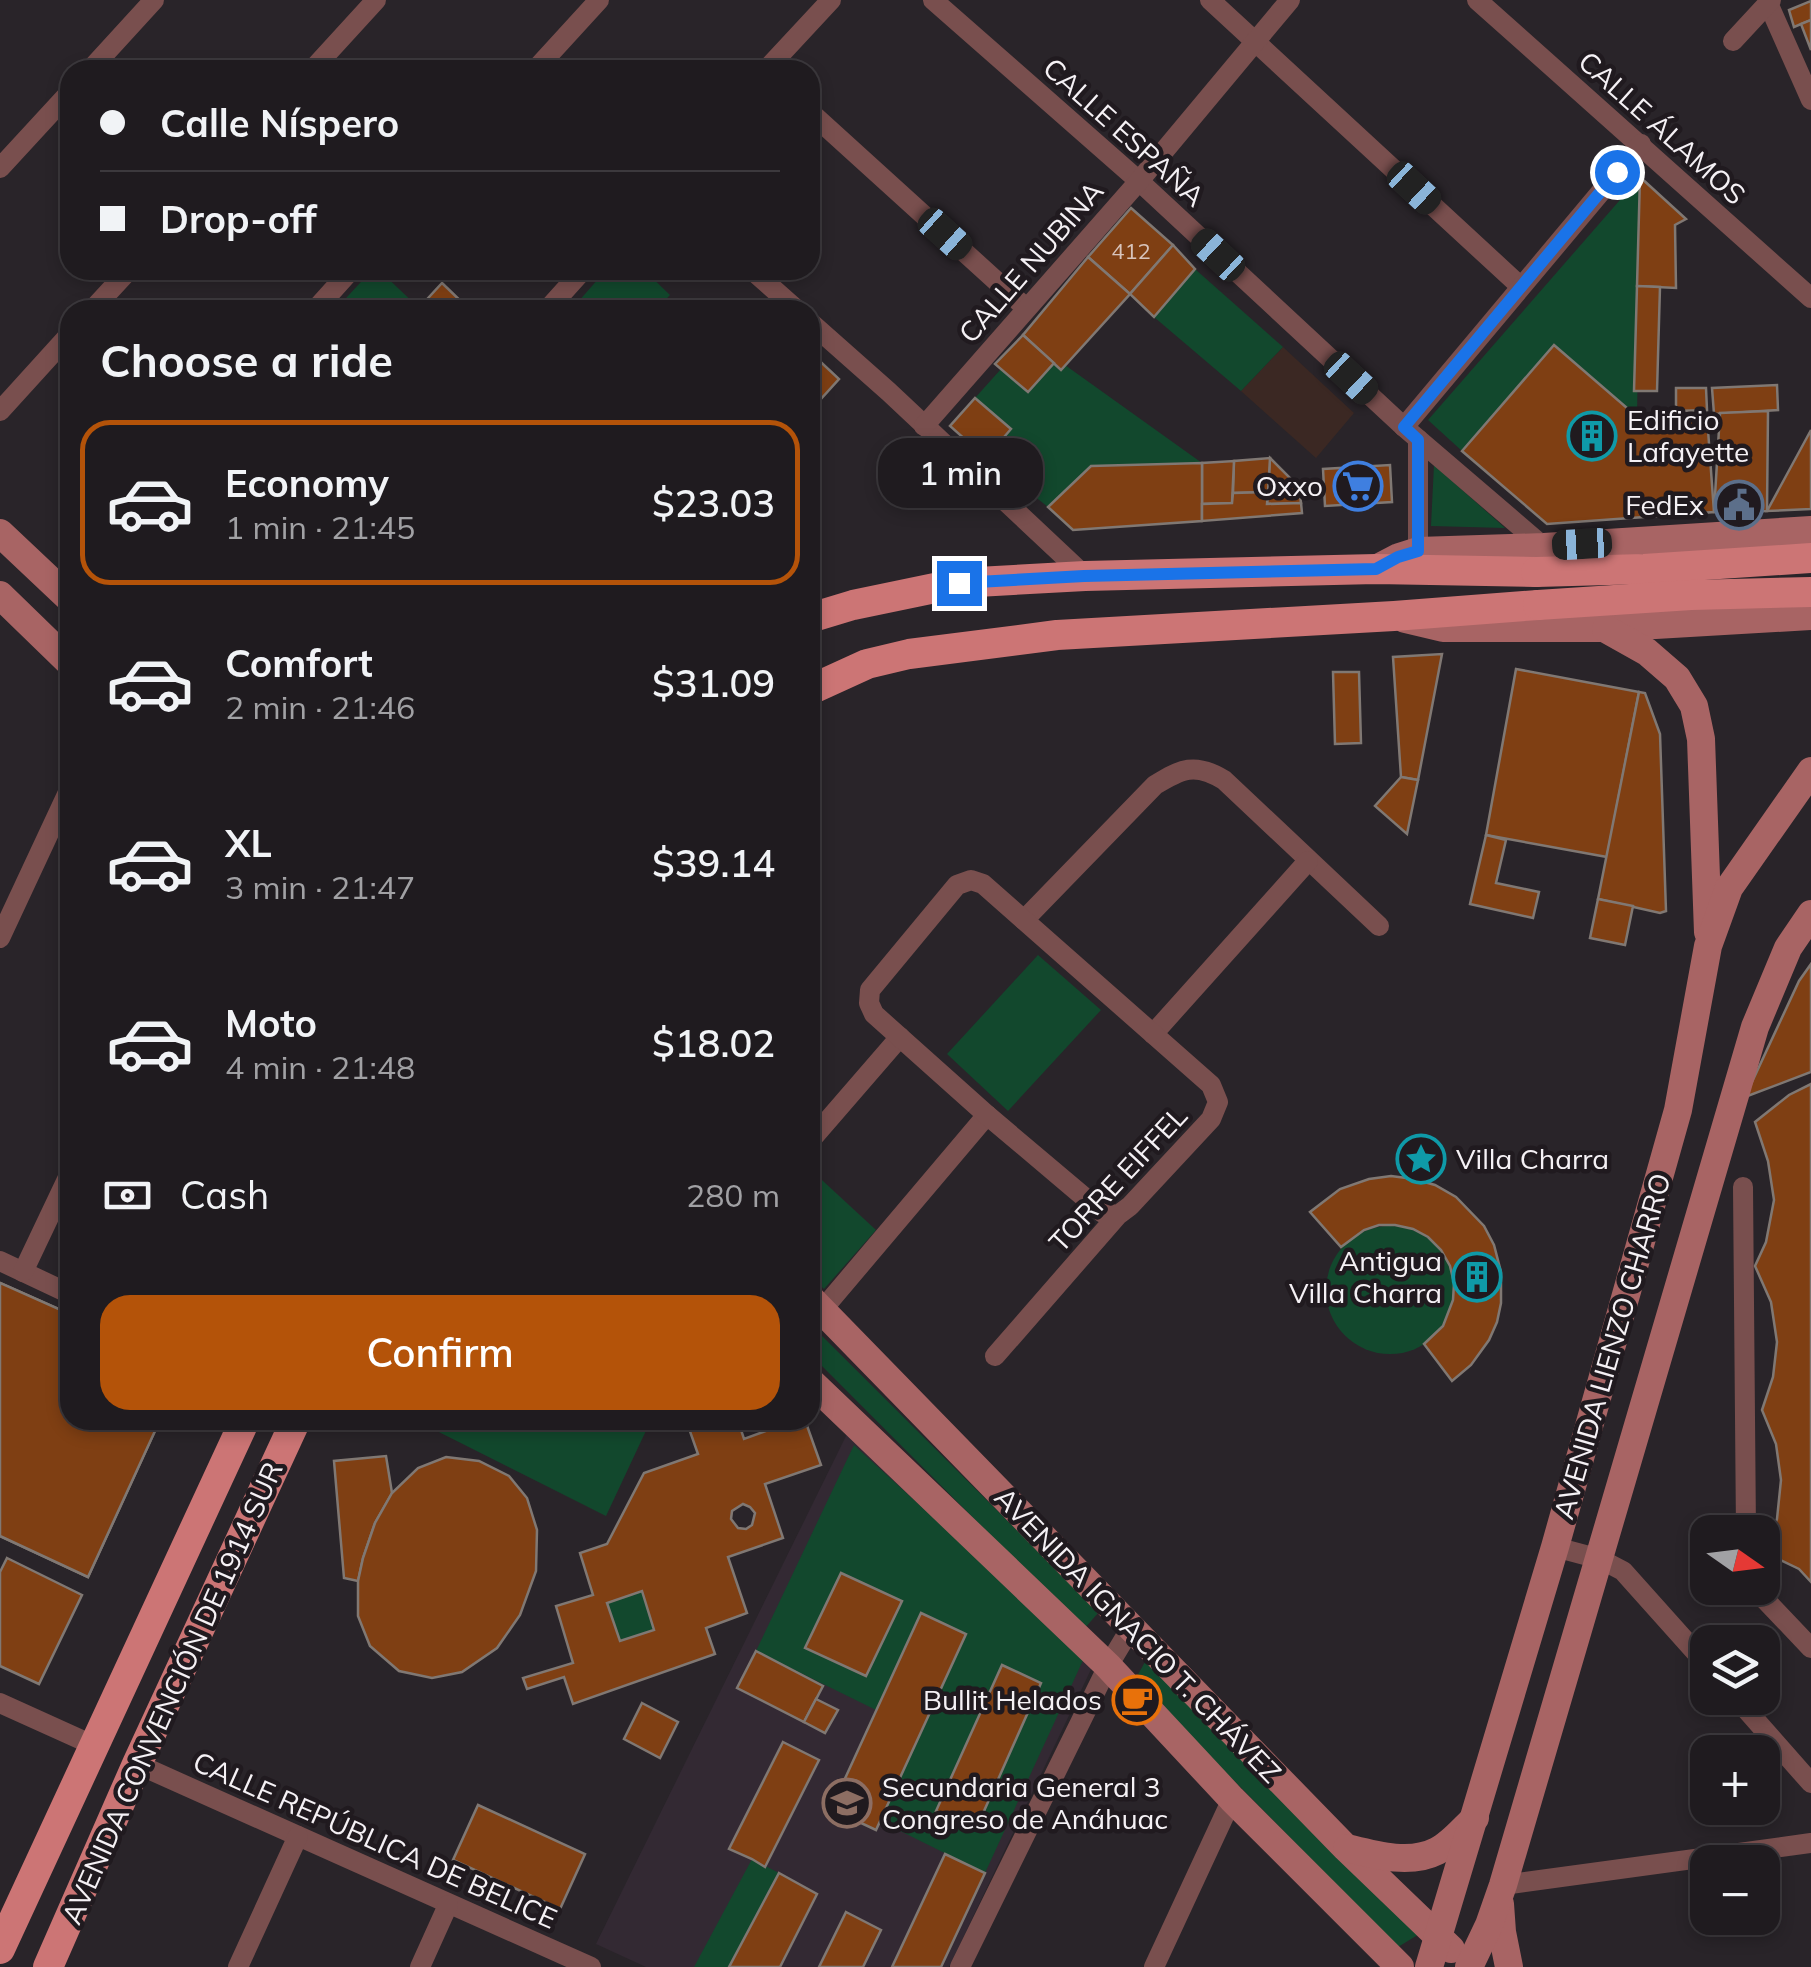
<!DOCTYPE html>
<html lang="en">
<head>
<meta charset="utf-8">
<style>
	:root { --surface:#1f1b1f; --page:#272428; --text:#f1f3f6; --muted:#a1a1a4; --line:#3c393d; --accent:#b45309 }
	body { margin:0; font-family:Mulish,sans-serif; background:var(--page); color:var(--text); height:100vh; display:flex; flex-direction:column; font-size:38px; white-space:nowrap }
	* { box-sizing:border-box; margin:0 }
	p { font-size:32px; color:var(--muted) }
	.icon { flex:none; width:55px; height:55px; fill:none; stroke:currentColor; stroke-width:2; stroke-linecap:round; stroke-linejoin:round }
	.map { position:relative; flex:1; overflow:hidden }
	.sheet { position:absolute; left:60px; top:300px; width:760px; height:1130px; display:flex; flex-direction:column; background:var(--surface); border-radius:30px; box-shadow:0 5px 15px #0003,0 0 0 2px var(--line) }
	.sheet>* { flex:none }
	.hud { position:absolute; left:60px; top:60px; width:760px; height:220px; border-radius:30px; box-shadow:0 5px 15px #0003,0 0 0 2px var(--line); display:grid; align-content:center; height:220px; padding:0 40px; background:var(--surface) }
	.needle { width:65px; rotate:104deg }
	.controls { position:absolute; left:1690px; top:1515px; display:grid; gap:20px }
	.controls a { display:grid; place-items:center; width:90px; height:90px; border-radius:20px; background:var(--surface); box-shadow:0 5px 15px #0003,0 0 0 2px var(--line); font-size:50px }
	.end { position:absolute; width:45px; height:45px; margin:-22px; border:12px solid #1a73e8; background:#fff; box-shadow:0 0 0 5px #fff }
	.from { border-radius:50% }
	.bubble { position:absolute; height:70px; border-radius:30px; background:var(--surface); box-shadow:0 5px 15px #0003,0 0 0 2px var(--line); font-size:32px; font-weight:600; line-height:70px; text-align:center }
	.car { position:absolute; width:30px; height:60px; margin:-30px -15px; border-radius:12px; box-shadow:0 0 8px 2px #0007; background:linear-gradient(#222 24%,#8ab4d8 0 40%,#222 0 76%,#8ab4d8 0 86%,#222 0) }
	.hud b { display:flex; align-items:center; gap:35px; height:95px; font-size:38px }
	.hud b+b { border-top:2px solid var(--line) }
	.hud i { width:25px; height:25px; background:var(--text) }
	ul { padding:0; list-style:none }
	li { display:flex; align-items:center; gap:30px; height:165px; margin:0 20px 15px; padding:0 20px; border:5px solid transparent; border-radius:30px }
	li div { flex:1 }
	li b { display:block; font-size:38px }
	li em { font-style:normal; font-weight:600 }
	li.on { border-color:var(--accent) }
	li>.icon { width:90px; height:90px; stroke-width:1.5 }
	h2 { padding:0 40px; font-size:45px; line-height:120px }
	.pay { display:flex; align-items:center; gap:25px; height:110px; padding:0 40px; font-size:38px }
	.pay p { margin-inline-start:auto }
	.cta { display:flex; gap:20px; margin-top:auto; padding:20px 40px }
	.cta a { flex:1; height:115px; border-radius:30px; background:var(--accent); color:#fff; font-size:40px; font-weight:600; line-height:115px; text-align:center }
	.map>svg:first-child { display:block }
	.commercial { fill:#3b2823 }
	.built { fill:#332933 }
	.green { fill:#12482d }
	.building { fill:#7f3f13; stroke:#807873; stroke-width:2.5; fill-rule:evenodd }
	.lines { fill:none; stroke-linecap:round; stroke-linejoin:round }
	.street { stroke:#794f4e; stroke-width:20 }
	.secondary { stroke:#a86464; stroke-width:28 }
	.primary { stroke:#cc7575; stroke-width:30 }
	.primary-bridge { stroke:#cc7575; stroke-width:30 }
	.route { stroke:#1a73e8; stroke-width:12 }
	.labels { text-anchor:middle; stroke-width:9; stroke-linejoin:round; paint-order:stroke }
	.number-label { font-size:22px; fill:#d8c4bc }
	.street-label { font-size:28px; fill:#f5f1f5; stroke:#201a1f }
	.poi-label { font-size:28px; fill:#f5f1f5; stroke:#201a1f; text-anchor:end }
</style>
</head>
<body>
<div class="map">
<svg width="1811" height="1967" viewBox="0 0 1811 1967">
	<rect width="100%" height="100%" fill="#292429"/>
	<!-- commercial -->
	<path class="commercial" d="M 1283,347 L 1354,413 L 1316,458 L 1241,391 Z"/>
	<!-- built -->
	<path class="built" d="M 847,1434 L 1095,1661 L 949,1967 L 646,1967 L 596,1944 Z"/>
	<!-- green -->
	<g class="green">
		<path d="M 1640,177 L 1637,422 L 1554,345 L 1462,451 L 1428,420 Z"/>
		<path d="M 1195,269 L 1283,347 L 1241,391 L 1154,317 Z"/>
		<path d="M 372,270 L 379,270 L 419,308 L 416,310 L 335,310 Z"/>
		<path d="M 606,270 L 644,270 L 670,295 L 656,310 L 571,310 Z"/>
		<path d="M 1054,363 L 1065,365 L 1202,463 L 1091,466 L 1048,507 L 986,458 L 1011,429 L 975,398 L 1001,369 L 1028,392 Z"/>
		<path d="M 1434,465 L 1505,528 L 1431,526 Z"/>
		<path d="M 1038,955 L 1101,1010 L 1008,1111 L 947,1054 Z"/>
		<path d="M 810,1169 L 876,1230 L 824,1289 L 810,1276 Z"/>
		<circle cx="1390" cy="1290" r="64"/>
		<path d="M 810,1324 L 1099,1612 L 1084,1629 L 810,1354 Z"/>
		<path d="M 415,1420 L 651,1420 L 606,1516 Z"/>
		<path d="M 854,1445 L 1085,1656 L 985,1873 L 880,1821 L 965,1634 L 921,1614 L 876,1710 L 756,1651 Z"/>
		<path d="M 642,1591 L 654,1630 L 620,1641 L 607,1603 Z"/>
		<path d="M 1146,1660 L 1421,1933 L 1398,1947 L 1135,1680 Z"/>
		<path d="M 752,1859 L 779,1873 L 729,1967 L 694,1967 Z"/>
	</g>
	<!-- building -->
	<g class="building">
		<path d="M 1811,1 L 1811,20 L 1794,27 L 1789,10 Z"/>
		<path d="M 1811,20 L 1811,50 L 1801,24 Z"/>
		<path d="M 1640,177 L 1686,219 L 1675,225 L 1676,288 L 1637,286 Z"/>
		<path d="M 1131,208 L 1173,245 L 1130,294 L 1088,257 Z"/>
		<path d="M 1173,245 L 1195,269 L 1154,317 L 1130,294 Z"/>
		<path d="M 1088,257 L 1130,294 L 1061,370 L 1023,335 Z"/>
		<path d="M 442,283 L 470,310 L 421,310 L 419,308 Z"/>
		<path d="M 1637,286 L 1660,287 L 1657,391 L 1634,391 Z"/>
		<path d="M 1023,335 L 1054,363 L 1028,392 L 995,364 Z"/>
		<path d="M 1554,345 L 1642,421 L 1707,416 L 1714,512 L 1547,524 L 1462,451 Z"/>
		<path d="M 810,352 L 839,379 L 810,411 Z"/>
		<path d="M 1777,385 L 1778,410 L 1714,414 L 1712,388 Z"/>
		<path d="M 1676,388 L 1706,388 L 1707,410 L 1676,411 Z"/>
		<path d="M 975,398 L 1011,429 L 986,458 L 950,426 Z"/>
		<path d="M 1768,411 L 1767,511 L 1714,512 L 1720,413 Z"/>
		<path d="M 1811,430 L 1811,509 L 1767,511 Z"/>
		<path d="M 1270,458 L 1299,487 L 1301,503 L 1267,504 Z"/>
		<path d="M 1270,458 L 1268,492 L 1233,493 L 1234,461 Z"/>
		<path d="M 1234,461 L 1232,503 L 1202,504 L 1202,463 Z"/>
		<path d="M 1202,463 L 1202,521 L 1073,530 L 1048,507 L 1091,466 Z"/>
		<path d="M 1390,465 L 1392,502 L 1325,506 L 1323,469 Z"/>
		<path d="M 1268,492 L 1267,504 L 1301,503 L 1302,513 L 1202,521 L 1202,504 L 1232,503 L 1233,493 Z"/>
		<path d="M 1442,654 L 1418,780 L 1401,777 L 1393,657 Z"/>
		<path d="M 1516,669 L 1639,692 L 1607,857 L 1486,835 Z"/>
		<path d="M 1333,672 L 1359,672 L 1361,743 L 1335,744 Z"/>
		<path d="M 1639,692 L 1645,693 L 1660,734 L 1666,911 L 1660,913 L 1598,899 Z"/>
		<path d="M 1401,777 L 1418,780 L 1407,834 L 1375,806 Z"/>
		<path d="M 1486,835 L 1506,840 L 1496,883 L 1539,892 L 1533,918 L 1470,904 Z"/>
		<path d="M 1598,899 L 1633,906 L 1625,945 L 1590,938 Z"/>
		<path d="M 1811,964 L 1811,1072 L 1745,1097 L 1799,981 Z"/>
		<path d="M 1811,1084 L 1811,1582 L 1799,1569 L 1764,1552 L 1777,1519 L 1781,1480 L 1776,1444 L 1762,1410 L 1773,1377 L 1777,1342 L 1771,1302 L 1755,1266 L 1766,1242 L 1774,1200 L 1768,1161 L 1755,1122 L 1789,1095 Z"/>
		<path d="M 1391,1176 L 1414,1179 L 1435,1185 L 1456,1197 L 1484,1226 L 1494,1245 L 1501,1272 L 1501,1303 L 1497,1322 L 1489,1340 L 1471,1365 L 1452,1381 L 1424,1344 L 1443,1326 L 1453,1300 L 1454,1283 L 1450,1266 L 1441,1250 L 1428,1237 L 1413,1229 L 1395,1225 L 1379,1225 L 1364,1230 L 1341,1247 L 1310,1212 L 1340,1189 L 1369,1179 Z"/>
		<path d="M 0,1283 L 70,1314 L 70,1420 L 160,1420 L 88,1577 L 0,1536 Z"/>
		<path d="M 0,1283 L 70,1314 L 70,1420 L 160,1420 L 88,1577 L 0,1536 Z"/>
		<path d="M 686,1420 L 740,1420 L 738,1421 L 744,1439 L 795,1420 L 805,1420 L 821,1465 L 765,1484 L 783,1538 L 728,1557 L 747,1613 L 706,1628 L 715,1654 L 573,1704 L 564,1677 L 527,1689 L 523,1678 L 573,1663 L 556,1606 L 593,1595 L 580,1553 L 607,1544 L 644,1473 L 698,1454 ZM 743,1504 L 750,1507 L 755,1513 L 752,1525 L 746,1529 L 738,1528 L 731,1519 L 732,1511 ZM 642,1591 L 654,1630 L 620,1641 L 607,1603 Z"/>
		<path d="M 386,1456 L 392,1493 L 375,1523 L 363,1558 L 358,1581 L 344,1578 L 334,1461 Z"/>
		<path d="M 446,1457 L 479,1461 L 509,1476 L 527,1498 L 537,1530 L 536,1571 L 520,1615 L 497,1648 L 462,1672 L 432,1678 L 399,1671 L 370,1646 L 358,1616 L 358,1581 L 363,1558 L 375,1523 L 392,1493 L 418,1468 Z"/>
		<path d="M 7,1558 L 82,1595 L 39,1684 L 0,1666 L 0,1572 Z"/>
		<path d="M 841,1573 L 902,1601 L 866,1676 L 805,1648 Z"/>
		<path d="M 921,1613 L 966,1634 L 876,1830 L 831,1809 Z"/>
		<path d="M 756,1651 L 823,1686 L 804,1722 L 737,1688 Z"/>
		<path d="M 1002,1665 L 1041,1683 L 976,1829 L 936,1811 Z"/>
		<path d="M 816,1699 L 838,1710 L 825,1733 L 804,1722 Z"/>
		<path d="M 642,1703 L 678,1722 L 660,1758 L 624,1739 Z"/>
		<path d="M 783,1742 L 819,1760 L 765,1867 L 752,1859 L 729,1849 Z"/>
		<path d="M 478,1805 L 585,1854 L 560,1909 L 453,1860 Z"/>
		<path d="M 945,1854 L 985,1873 L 941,1967 L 892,1967 Z"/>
		<path d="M 779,1873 L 817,1894 L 780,1967 L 729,1967 Z"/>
		<path d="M 846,1912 L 881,1930 L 863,1967 L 819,1967 Z"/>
	</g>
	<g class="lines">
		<!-- street -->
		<g class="street">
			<path d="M 933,0 L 1139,181 L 1404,427 L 1544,547"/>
			<path d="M 1210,0 L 1520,286"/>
			<path d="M 1477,0 L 1811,298"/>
			<path d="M 1768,3 L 1811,100"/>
			<path d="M 1733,41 L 1771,0"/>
			<path d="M 90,70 L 154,0"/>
			<path d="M 312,70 L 376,0"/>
			<path d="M 535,70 L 599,0"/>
			<path d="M 766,70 L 831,0"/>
			<path d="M 810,112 L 1026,308"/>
			<path d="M 0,168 L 70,92"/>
			<path d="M 752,270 L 797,310"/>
			<path d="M 92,310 L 129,270"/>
			<path d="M 315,310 L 351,270"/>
			<path d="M 547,310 L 583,270"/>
			<path d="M 810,322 L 889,392 L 1085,576"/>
			<path d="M 0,411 L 70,334"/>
			<path d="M 924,426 L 1139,181 L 1290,0"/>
			<path d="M 1404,427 L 1641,144"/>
			<path d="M 1418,551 L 1418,439"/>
			<path d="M 1024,920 L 1155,785 C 1181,769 1195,762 1224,780 L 1379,926"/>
			<path d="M 0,938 L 70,788"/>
			<path d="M 1153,1034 L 1308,861"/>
			<path d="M 810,1141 L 900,1037"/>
			<path d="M 1743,1187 L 1746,1532"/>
			<path d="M 0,1261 L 70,1294"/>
			<path d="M 23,1272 L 70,1173"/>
			<path d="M 822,1310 L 987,1115"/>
			<path d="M 995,1356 L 1118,1215 L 1130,1206 L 1211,1119 L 1218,1102 L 1211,1085 L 983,884 L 971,880 L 957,885 L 870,990 L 869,1003 L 874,1014 L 987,1115 L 1103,1213 L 1118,1215"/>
			<path d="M 1555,1547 L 1600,1559 L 1623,1571 L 1708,1666"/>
			<path d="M 1754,1588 L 1811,1648"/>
			<path d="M 1736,1698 L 1811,1783"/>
			<path d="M 0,1703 L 95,1746"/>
			<path d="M 137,1764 L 591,1967"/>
			<path d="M 1503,1885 L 1811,1843"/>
			<path d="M 238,1967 L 298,1836"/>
			<path d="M 420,1967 L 448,1905"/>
			<path d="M 960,1967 L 1108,1666 L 1132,1626"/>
			<path d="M 1154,1967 L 1232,1799"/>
		</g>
		<!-- secondary -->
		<g class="secondary">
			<path d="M 0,533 L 70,599"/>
			<path d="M 1376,569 L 1399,557 L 1418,551 L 1544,547 L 1811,530"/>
			<path d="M 0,595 L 70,663"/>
			<path d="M 1405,619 L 1443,628 L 1604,628 L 1811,616"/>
			<path d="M 1606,629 L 1647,652 L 1677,678 L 1694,706 L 1701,739 L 1708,932"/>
			<path d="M 810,1298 L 1346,1848 L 1451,1949"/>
			<path d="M 810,1381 L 1108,1666 L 1232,1799 L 1400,1967"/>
			<path d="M 1347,1848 C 1375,1855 1410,1865 1437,1851 C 1451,1844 1463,1829 1475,1818"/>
			<path d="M 1500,1904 L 1502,1932 L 1509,1967"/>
			<path d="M 1429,1967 L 1555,1547 L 1678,1110 L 1708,946 L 1729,888 L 1811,771"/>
			<path d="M 1469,1967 L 1489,1925 L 1503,1885 L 1755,1027 L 1788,948 L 1811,914"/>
		</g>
		<!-- primary -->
		<g class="primary">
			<path d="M 810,618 L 853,605 L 959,583 L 1085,576 L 1376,569 L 1536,572"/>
			<path d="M 810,690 L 867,664 L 909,654 L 1057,635 L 1394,616 L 1538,605"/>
			<path d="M 0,1949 L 245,1420"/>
			<path d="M 48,1967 L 137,1764 L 296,1420"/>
		</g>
		<!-- primary-bridge -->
		<g class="primary-bridge">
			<path d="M 1536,572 L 1644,569 L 1811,558"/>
			<path d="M 1538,605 L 1691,595 L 1811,592"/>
		</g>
	</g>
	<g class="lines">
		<!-- route -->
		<path class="route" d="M 959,583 L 1084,576 L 1376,569 L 1398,557 L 1418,551 L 1418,440 L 1404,427 L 1617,172"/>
	</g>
	<!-- icons -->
	<defs>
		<g id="building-ring" transform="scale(2.5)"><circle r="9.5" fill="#201a1f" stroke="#0f9aa8" stroke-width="1.5"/><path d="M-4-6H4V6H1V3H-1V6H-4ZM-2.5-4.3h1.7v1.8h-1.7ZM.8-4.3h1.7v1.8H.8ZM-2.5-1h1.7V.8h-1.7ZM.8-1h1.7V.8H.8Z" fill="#0f9aa8"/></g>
		<g id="supermarket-ring" transform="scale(2.5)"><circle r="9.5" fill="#201a1f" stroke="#3f7fe0" stroke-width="1.5"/><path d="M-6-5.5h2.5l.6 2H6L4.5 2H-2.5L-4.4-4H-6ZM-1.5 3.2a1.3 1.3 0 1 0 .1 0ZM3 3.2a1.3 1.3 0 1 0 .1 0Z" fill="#3f7fe0"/></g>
		<g id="civic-ring" transform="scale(2.5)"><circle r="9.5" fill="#201a1f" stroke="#5c6f8a" stroke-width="1.5"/><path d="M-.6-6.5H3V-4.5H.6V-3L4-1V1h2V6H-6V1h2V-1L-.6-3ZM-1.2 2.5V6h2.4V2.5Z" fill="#5c6f8a"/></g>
		<g id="sight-ring" transform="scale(2.5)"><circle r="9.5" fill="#201a1f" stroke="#0f9aa8" stroke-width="1.5"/><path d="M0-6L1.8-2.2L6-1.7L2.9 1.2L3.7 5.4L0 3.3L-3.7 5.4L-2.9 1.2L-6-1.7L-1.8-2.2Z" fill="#0f9aa8"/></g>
		<g id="cafe-ring" transform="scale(2.5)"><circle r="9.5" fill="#201a1f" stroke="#e8710a" stroke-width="1.5"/><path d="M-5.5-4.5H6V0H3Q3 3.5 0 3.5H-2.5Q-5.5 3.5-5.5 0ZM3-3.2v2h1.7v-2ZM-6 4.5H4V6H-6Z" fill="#e8710a"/></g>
		<g id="school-ring" transform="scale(2.5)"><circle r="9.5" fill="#201a1f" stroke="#8d6e63" stroke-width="1.5"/><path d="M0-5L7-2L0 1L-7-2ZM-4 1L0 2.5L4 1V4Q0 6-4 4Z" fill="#8d6e63"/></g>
	</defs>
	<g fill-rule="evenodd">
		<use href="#building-ring" x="1592" y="436"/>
		<use href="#supermarket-ring" x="1358" y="486"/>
		<use href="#civic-ring" x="1739" y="505"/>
		<use href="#sight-ring" x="1421" y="1159"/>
		<use href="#building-ring" x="1477" y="1277"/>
		<use href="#cafe-ring" x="1137" y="1700"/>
		<use href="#school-ring" x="847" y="1803"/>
	</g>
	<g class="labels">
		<!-- number labels -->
		<g class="number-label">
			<text x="1131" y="259">412</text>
		</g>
		<!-- street labels -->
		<g class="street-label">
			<text transform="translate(1662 128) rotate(42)" y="10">CALLE ÁLAMOS</text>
			<text transform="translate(1124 132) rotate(42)" y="10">CALLE ESPAÑA</text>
			<text transform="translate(1031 262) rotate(-49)" y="10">CALLE NUBINA</text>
			<text transform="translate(1118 1179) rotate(-47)" y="10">TORRE EIFFEL</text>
			<text transform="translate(1612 1346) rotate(-74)" y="10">AVENIDA LIENZO CHARRO</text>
			<text transform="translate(1138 1635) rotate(46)" y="10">AVENIDA IGNACIO T. CHÁVEZ</text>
			<text transform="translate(172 1693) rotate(-66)" y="10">AVENIDA CONVENCIÓN DE 1914 SUR</text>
			<text transform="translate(375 1840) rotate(24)" y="10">CALLE REPÚBLICA DE BELICE</text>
		</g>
		<!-- poi labels -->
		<g class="poi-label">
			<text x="1627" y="430" text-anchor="start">Edificio<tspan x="1627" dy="32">Lafayette</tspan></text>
			<text x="1323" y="496">Oxxo</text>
			<text x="1704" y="515">FedEx</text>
			<text x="1456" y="1169" text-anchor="start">Villa Charra</text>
			<text x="1442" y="1271">Antigua<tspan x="1442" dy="32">Villa Charra</tspan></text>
			<text x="1102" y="1710">Bullit Helados</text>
			<text x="882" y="1797" text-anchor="start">Secundaria General 3<tspan x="882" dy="32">Congreso de Anáhuac</tspan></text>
		</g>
	</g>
</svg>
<div class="controls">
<a><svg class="needle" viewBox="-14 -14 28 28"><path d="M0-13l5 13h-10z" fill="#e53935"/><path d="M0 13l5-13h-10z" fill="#a1a1a4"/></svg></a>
<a><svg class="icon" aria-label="layers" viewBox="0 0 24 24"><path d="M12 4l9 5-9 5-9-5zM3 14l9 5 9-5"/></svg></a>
<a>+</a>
<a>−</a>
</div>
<i class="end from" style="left:1617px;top:172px"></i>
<i class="end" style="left:959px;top:583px"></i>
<div class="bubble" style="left:878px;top:438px;width:165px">1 min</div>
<i class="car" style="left:1414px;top:188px;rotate:133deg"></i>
<i class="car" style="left:945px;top:234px;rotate:132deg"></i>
<i class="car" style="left:1218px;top:255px;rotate:313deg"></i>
<i class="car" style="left:1351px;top:378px;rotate:133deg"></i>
<i class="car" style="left:1582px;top:544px;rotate:267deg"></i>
<div class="hud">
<b><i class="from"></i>Calle Níspero</b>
<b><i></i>Drop-off</b>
</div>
<section class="sheet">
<h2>Choose a ride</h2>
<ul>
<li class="on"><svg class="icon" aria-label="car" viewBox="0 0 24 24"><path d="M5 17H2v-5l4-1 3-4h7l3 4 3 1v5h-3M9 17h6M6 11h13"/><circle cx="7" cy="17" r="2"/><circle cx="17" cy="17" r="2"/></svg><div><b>Economy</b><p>1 min · 21:45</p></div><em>$23.03</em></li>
<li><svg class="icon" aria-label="car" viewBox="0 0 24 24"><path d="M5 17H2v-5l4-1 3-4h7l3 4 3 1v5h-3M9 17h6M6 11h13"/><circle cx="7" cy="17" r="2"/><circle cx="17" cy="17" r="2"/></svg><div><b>Comfort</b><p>2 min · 21:46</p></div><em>$31.09</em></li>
<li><svg class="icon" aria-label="car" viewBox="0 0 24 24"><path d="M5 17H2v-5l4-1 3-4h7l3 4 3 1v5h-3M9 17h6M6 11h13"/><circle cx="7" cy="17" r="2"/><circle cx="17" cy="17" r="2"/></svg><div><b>XL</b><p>3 min · 21:47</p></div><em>$39.14</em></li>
<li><svg class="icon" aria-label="car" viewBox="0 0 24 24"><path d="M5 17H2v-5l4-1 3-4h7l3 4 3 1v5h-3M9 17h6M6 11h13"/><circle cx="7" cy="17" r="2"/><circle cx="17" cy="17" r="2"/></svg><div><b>Moto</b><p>4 min · 21:48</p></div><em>$18.02</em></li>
</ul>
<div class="pay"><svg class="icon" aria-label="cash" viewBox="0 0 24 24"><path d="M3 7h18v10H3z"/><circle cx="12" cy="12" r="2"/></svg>Cash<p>280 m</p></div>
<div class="cta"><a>Confirm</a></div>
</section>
</div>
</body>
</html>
